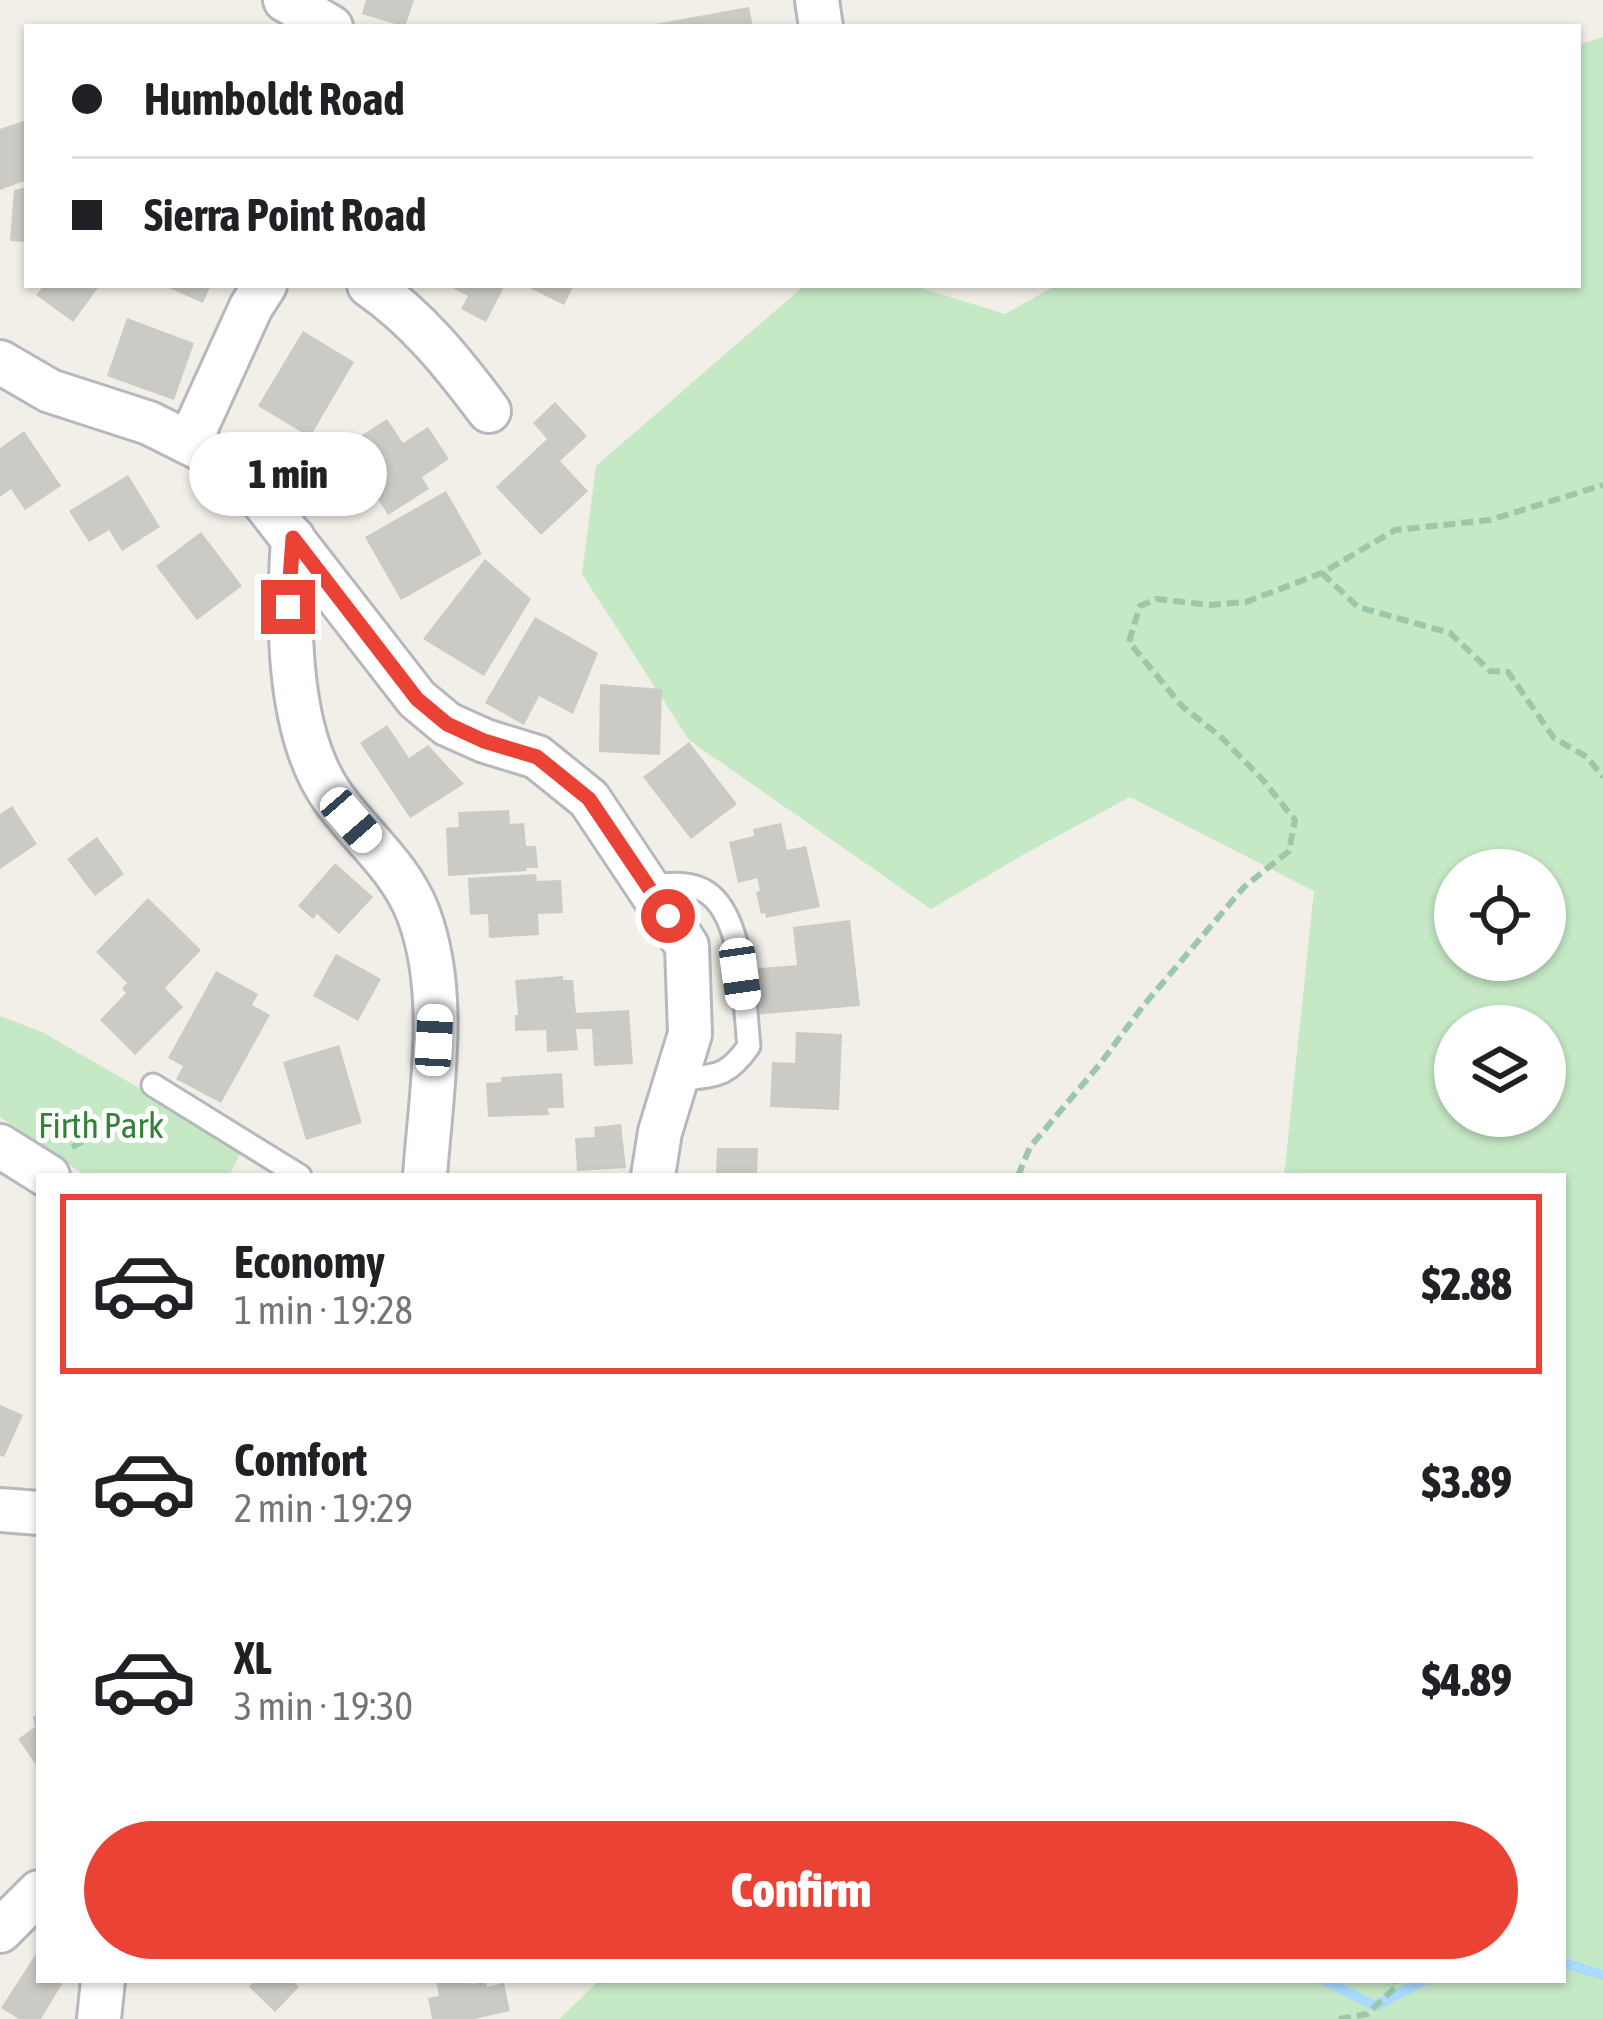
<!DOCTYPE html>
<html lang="en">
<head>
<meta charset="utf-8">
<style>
	:root { --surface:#fff; --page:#f6f6f6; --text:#202124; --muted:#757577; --line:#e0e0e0; --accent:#ea4335 }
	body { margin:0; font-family:"Asap Condensed",sans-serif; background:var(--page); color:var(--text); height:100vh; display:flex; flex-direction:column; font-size:45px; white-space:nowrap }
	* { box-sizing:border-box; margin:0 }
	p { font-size:39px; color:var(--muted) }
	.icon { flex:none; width:66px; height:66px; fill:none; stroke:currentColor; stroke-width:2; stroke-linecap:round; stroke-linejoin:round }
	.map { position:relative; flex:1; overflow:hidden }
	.sheet { position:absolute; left:36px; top:1173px; width:1530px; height:810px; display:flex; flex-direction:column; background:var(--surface); border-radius:0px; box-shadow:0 3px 9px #0004 }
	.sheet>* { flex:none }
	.guide { position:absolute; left:24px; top:24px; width:1557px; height:264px; border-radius:0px; box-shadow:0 3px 9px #0004; display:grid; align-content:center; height:264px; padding:0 48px; background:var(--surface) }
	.fabs { position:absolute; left:1434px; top:849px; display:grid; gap:24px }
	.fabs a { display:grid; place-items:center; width:132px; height:132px; border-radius:50%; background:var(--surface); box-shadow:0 3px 9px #0004; font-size:60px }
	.end { position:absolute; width:54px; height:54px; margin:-27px; border:15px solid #ea4335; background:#fff; box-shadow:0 0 0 6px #fff }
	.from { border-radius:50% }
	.bubble { position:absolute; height:84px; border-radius:42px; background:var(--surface); box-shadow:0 3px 9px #0004; font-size:39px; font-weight:800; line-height:84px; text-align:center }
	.car { position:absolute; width:36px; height:72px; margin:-36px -18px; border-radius:15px; box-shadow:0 0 9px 3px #0007; background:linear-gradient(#fff 24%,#345 0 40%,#fff 0 76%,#345 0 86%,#fff 0) }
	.guide b { display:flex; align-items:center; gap:42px; height:114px; font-size:45px }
	.guide b+b { border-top:3px solid var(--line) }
	.guide i { width:30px; height:30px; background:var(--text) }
	ul { padding:21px 0 0; list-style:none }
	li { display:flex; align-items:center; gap:36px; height:180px; margin:0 24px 18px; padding:0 24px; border:6px solid transparent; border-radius:0px }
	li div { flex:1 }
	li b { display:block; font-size:45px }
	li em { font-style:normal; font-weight:800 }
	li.active { border-color:var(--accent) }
	li>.icon { width:108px; height:108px; stroke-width:1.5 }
	.button { display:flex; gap:24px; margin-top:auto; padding:24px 48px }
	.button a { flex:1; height:138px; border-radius:72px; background:var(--accent); color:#fff; font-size:48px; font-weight:800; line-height:138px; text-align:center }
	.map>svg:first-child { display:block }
	.green { fill:#c5e8c5; fill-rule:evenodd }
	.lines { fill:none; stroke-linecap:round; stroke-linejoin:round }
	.stream { stroke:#aadaff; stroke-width:10 }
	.building { fill:#cccac5 }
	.lane-casing { stroke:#b5b8bc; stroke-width:27 }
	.street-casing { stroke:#b5b8bc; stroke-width:48 }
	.path { stroke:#9cc7a9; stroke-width:6; stroke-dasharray:12 6; stroke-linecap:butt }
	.lane { stroke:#fff; stroke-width:21 }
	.street { stroke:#fff; stroke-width:42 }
	.route { stroke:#ea4335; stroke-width:15 }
	.labels { text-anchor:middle; stroke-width:10; stroke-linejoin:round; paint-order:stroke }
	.park-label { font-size:36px; fill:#348238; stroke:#fff }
</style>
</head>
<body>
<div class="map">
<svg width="1603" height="2019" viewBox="0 0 1603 2019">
	<rect width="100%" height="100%" fill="#f1efe8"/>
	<!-- green -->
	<g class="green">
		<path d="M 1603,37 L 1603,2019 L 559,2019 L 600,1980 L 1563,1980 L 1563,1176 L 1284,1176 L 1314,891 L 1130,797 L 1026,853 L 931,909 L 689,740 L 582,574 L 596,466 L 805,285 L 911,285 L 1005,314 L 1057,285 L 1578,285 L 1578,45 ZM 1455,870 L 1545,870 L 1545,960 L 1455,960 ZM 1455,1026 L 1545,1026 L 1545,1116 L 1455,1116 Z"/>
		<path d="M 0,1016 L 42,1032 L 243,1148 L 229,1176 L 86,1176 L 0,1117 Z"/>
	</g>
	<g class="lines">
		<!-- stream -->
		<g class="stream">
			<path d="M 1563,1963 L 1603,1975"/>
			<path d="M 1324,1980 L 1375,2006 L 1425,1980"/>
		</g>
	</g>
	<!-- building -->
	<g class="building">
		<path d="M 366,0 L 414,0 L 405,27 L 362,14 Z"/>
		<path d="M 749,7 L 753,27 L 651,27 L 650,25 Z"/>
		<path d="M 27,120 L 27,180 L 0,190 L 0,129 Z"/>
		<path d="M 27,187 L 27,242 L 10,241 L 14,190 Z"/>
		<path d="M 44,285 L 100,285 L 73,322 L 36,295 Z"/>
		<path d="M 162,285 L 211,285 L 203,303 Z"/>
		<path d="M 447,285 L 505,285 L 486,322 L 461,309 L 468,296 Z"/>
		<path d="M 524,285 L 574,285 L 564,305 Z"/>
		<path d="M 127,318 L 194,343 L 174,400 L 107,376 Z"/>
		<path d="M 303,331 L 354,362 L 310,437 L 258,406 Z"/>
		<path d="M 555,402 L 587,436 L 560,461 L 588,491 L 541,535 L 496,487 L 547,439 L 533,423 Z"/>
		<path d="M 387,419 L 403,443 L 428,427 L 449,459 L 422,477 L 429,489 L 388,515 L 345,446 Z"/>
		<path d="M 24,431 L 61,486 L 25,510 L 11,489 L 0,497 L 0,448 Z"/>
		<path d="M 128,475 L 160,527 L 122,551 L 109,530 L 89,542 L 69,511 Z"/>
		<path d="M 446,491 L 482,554 L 401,600 L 365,537 Z"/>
		<path d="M 201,532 L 242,586 L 197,620 L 156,566 Z"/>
		<path d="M 485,559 L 531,599 L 484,676 L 423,639 Z"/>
		<path d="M 535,617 L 598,653 L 573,714 L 539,696 L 524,725 L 485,703 Z"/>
		<path d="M 600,684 L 662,689 L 660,755 L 599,752 Z"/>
		<path d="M 387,725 L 409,758 L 428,745 L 464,784 L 410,818 L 360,743 Z"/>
		<path d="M 689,742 L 737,804 L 691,839 L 643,777 Z"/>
		<path d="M 12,806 L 37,844 L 0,869 L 0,814 Z"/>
		<path d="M 509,810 L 510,824 L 524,823 L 526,846 L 536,846 L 538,868 L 526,868 L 527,871 L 448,876 L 446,828 L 459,827 L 458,812 Z"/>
		<path d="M 781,823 L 787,850 L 806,846 L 820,907 L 766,918 L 765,913 L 761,914 L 756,892 L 760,891 L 757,878 L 738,883 L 729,842 L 754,836 L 753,829 Z"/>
		<path d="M 97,837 L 124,874 L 95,896 L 67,859 Z"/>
		<path d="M 335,863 L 373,897 L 339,934 L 317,914 L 313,919 L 298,906 Z"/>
		<path d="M 536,874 L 537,881 L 561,880 L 563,913 L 538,914 L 539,935 L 489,938 L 488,914 L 470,915 L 468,878 Z"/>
		<path d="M 148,898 L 201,950 L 165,988 L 183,1007 L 135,1055 L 100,1020 L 126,993 L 122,988 L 127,983 L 96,952 Z"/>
		<path d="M 850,920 L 860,1006 L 754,1015 L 751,969 L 797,965 L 793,927 Z"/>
		<path d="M 336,954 L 381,979 L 358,1021 L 313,996 Z"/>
		<path d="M 216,971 L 258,994 L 252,1005 L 270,1015 L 221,1103 L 176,1079 L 183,1066 L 168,1058 Z"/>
		<path d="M 563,976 L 563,980 L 573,980 L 576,1013 L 629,1010 L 633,1064 L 594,1066 L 592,1029 L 576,1029 L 578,1050 L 547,1052 L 546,1030 L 515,1031 L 515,1015 L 518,1015 L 515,980 Z"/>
		<path d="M 796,1032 L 842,1034 L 839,1110 L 770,1107 L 772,1062 L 795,1063 Z"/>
		<path d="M 339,1045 L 362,1123 L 306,1140 L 283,1062 Z"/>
		<path d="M 562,1073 L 564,1108 L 548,1108 L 549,1115 L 488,1117 L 486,1083 L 501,1082 L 501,1077 Z"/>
		<path d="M 621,1124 L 626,1168 L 577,1171 L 575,1138 L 595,1137 L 594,1127 Z"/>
		<path d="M 717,1148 L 758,1148 L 757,1176 L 716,1176 Z"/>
		<path d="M 0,1405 L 23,1415 L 4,1457 L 0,1456 Z"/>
		<path d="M 39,1715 L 39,1769 L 18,1739 L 35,1727 L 33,1716 Z"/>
		<path d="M 39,1949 L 39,1980 L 62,1980 L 62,1984 L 41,2019 L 19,2019 L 1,2008 Z"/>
		<path d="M 255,1980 L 291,1980 L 299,1987 L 275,2012 L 249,1987 Z"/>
		<path d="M 436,1980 L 470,1980 L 471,1984 L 486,1981 L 487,1987 L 504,1983 L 510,2011 L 474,2019 L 432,2019 L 428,1998 L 439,1996 Z"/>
	</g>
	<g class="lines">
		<!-- lane casing -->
		<g class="lane-casing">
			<g id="lane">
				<path d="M 648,886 C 665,885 687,881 703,890 C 745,912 744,1004 749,1046 C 726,1079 714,1075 676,1080"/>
				<path d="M 153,1085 L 300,1176"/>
			</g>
		</g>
		<!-- street casing -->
		<g class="street-casing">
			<g id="street">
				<path d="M 285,0 L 331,27"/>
				<path d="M 817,0 L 821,27"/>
				<path d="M 369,285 C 418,319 453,363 489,411"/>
				<path d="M 0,362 L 50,391 L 149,423 L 205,451 L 249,483 L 417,699 L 447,724 L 485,741 L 537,757 L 589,799 L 687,946 L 690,1034 L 660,1132 L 653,1176"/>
				<path d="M 189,443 L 251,307 L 265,285"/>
				<path d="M 293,538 C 288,616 286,730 332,796 C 360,836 400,866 418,913 C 449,994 431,1091 425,1176"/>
				<path d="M 0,1146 L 48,1176"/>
				<path d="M 0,1510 L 39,1513"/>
				<path d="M 0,1931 L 39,1892"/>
				<path d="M 99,2019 L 103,1980"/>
			</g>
		</g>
		<!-- path -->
		<g class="path">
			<path d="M 1322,573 L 1358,607 L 1450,633 L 1490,671 L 1508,672 L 1554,738 L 1587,757 L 1603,777"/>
			<path d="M 72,1147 L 91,1137"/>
			<path d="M 1018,1176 L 1030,1147 L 1100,1064 L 1143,1006 L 1244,887 L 1289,851 L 1295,820 L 1262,779 L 1221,737 L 1182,706 L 1129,642 L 1140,606 L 1156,599 L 1210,605 L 1246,602 L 1322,573 L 1395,530 L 1490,520 L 1603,485"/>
			<path d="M 1339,2019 L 1367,2014 L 1397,1986 L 1395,1980"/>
		</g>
		<!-- lane -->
		<use href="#lane" class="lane"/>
		<!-- street -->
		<use href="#street" class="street"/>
	</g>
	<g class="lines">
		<!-- route -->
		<path class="route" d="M 288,607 L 293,538 L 417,699 L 447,724 L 484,741 L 537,757 L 589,799 L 668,916"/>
	</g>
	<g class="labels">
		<!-- park labels -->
		<g class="park-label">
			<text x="101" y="1138">Firth Park</text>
		</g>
	</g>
</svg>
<div class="fabs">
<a><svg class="icon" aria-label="locate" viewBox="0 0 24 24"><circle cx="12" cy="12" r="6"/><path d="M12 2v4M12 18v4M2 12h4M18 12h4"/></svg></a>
<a><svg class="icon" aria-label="layers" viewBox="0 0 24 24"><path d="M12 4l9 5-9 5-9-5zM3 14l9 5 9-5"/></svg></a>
</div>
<i class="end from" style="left:668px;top:916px"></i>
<i class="end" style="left:288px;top:607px"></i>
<div class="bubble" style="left:189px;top:432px;width:198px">1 min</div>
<i class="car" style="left:351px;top:820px;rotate:139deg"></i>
<i class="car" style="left:740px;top:974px;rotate:172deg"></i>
<i class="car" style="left:434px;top:1040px;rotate:3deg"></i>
<div class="guide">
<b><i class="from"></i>Humboldt Road</b>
<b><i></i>Sierra Point Road</b>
</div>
<section class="sheet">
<ul>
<li class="active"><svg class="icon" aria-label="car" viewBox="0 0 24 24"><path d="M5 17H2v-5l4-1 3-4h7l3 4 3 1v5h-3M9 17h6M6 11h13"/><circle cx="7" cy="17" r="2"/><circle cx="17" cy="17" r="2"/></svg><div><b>Economy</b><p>1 min · 19:28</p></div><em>$2.88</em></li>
<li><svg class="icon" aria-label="car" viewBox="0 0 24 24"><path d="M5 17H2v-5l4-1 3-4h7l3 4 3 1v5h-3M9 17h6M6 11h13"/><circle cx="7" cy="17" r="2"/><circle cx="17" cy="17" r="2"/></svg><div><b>Comfort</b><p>2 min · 19:29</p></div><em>$3.89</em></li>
<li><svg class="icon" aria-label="car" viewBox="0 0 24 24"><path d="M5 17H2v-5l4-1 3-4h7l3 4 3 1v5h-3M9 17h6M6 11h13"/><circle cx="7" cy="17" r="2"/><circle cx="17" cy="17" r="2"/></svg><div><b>XL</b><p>3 min · 19:30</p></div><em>$4.89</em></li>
</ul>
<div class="button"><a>Confirm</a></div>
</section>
</div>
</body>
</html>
